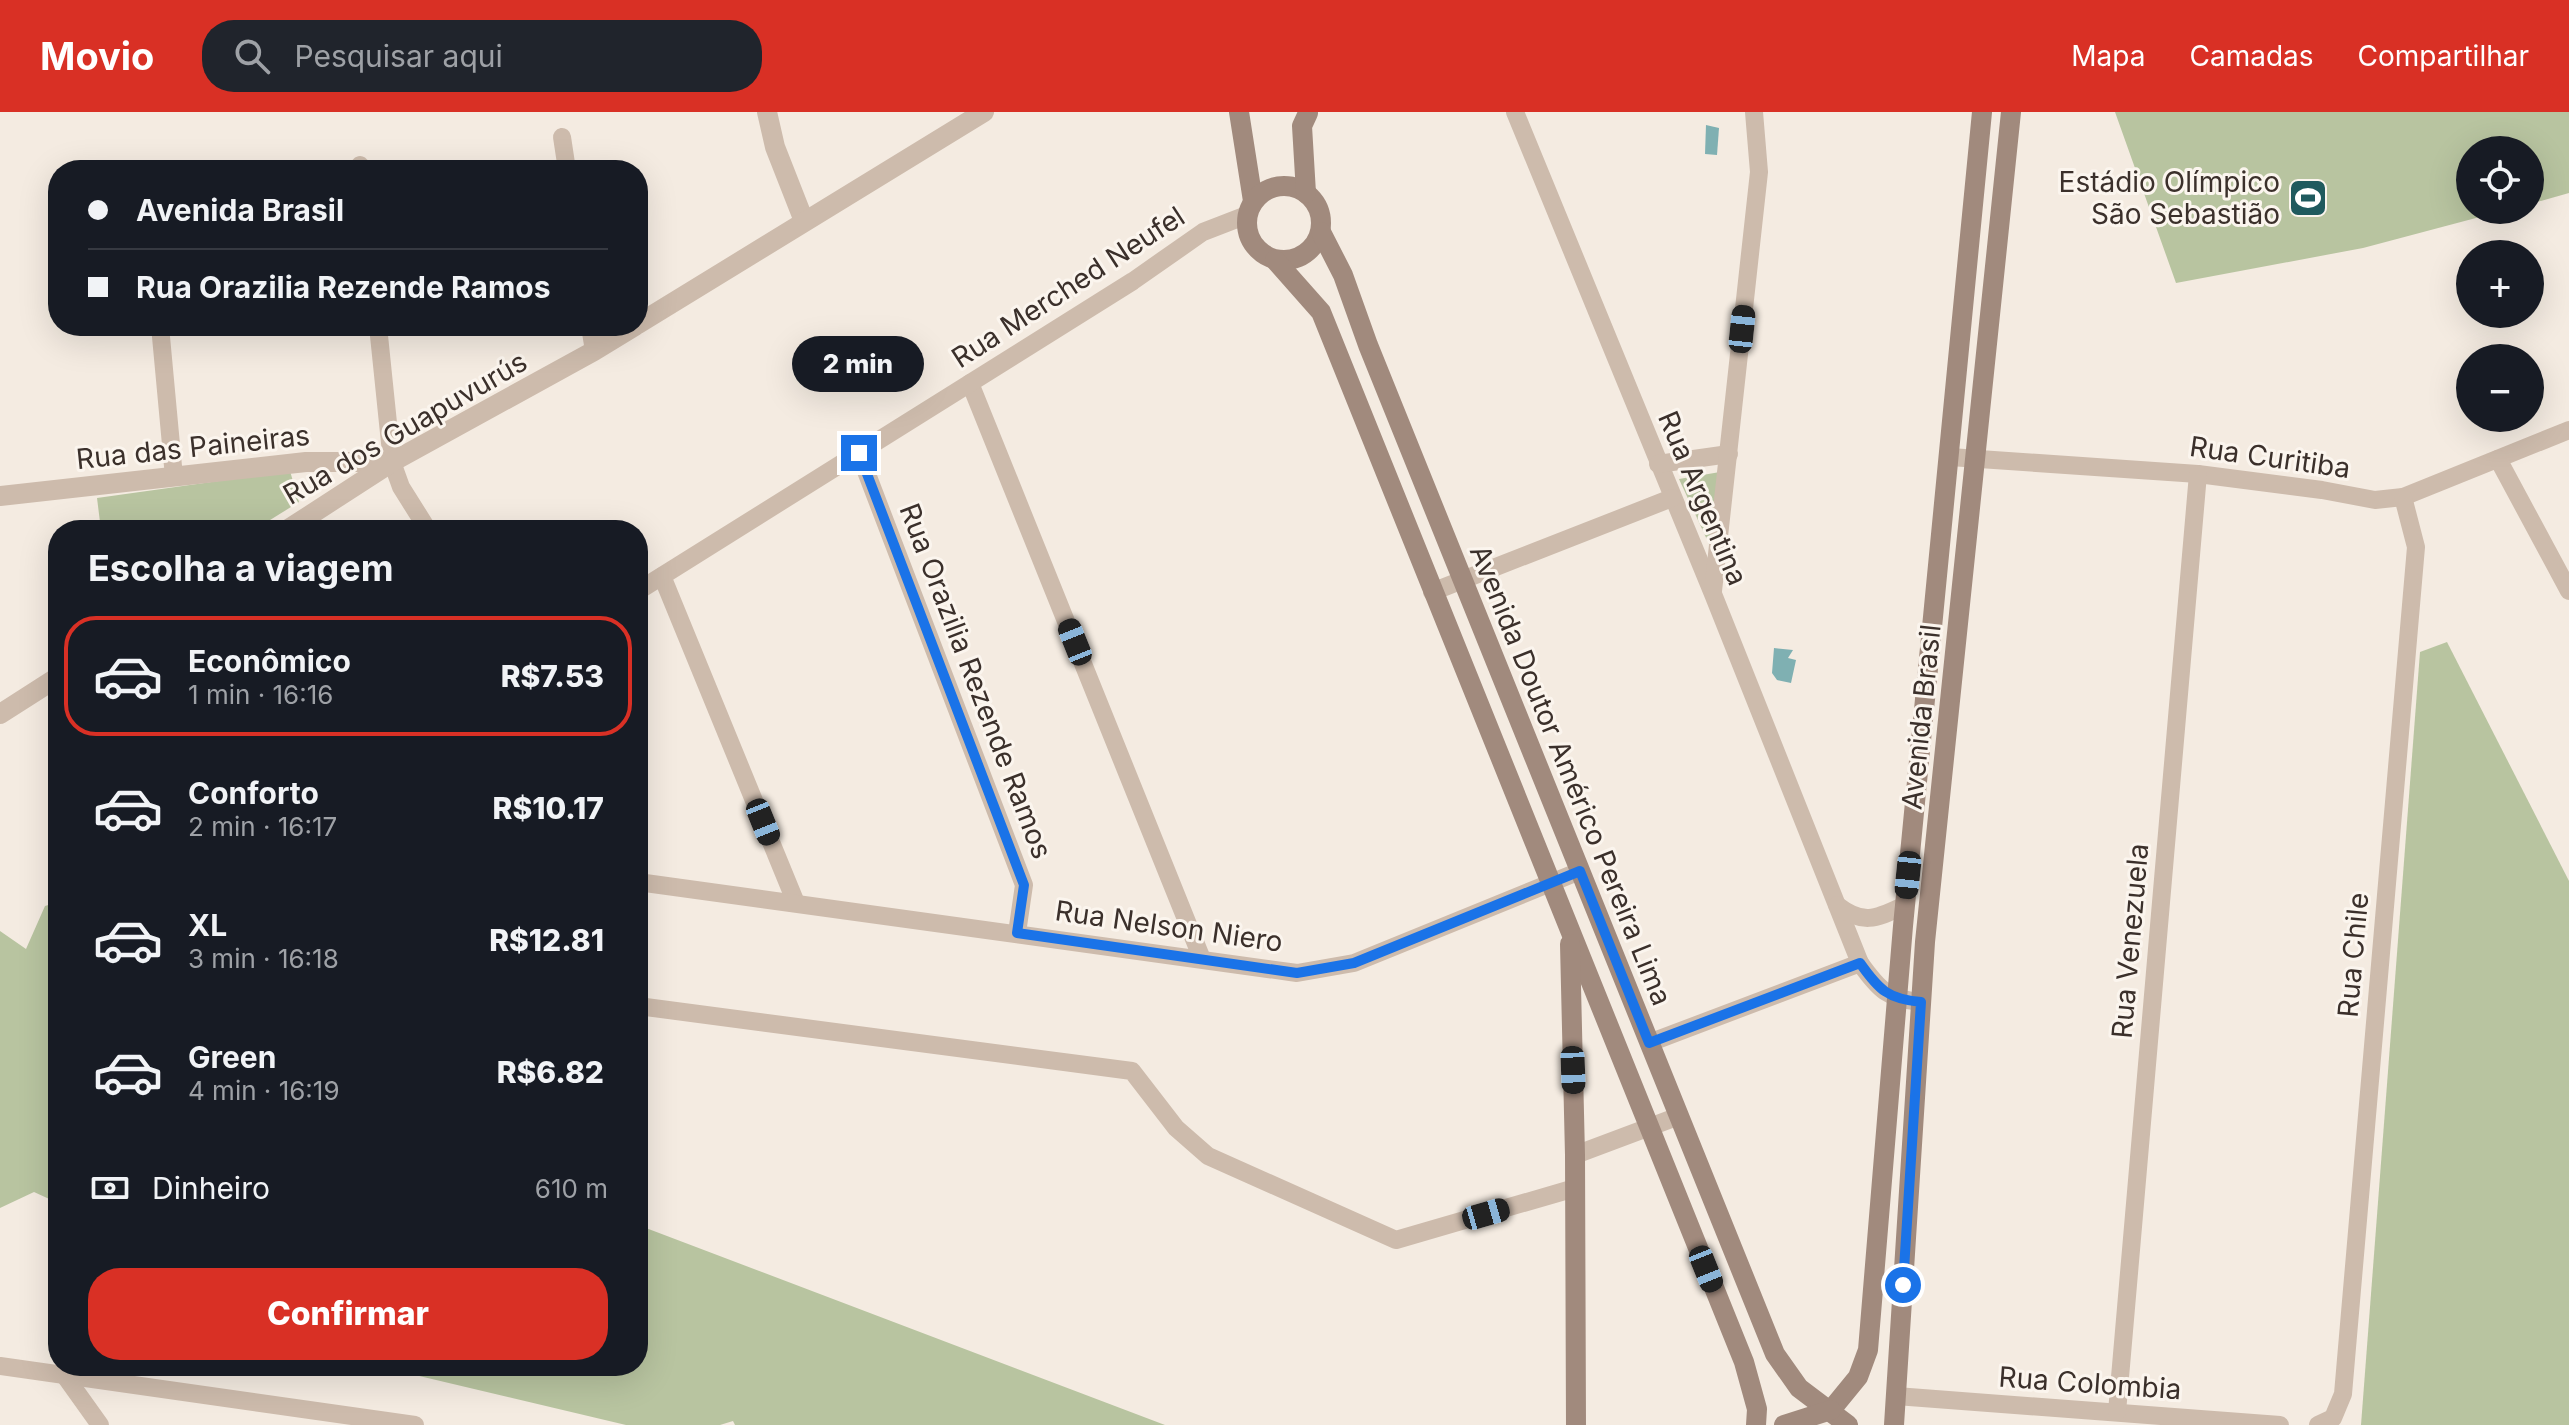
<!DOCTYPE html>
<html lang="pt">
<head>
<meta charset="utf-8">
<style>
	:root { --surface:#171b24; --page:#20242c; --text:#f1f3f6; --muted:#9ea1a6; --line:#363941; --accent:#d93025 }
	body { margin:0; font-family:Inter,sans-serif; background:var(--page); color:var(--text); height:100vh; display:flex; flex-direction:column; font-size:30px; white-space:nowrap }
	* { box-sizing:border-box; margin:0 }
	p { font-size:26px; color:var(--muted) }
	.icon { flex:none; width:44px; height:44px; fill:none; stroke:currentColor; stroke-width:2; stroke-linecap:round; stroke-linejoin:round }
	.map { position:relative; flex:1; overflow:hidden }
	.panel { position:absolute; left:48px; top:408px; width:600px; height:856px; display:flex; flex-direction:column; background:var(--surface); border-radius:32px; box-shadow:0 8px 32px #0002 }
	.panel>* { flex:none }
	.banner { position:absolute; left:48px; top:48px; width:600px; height:176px; border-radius:32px; box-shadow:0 8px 32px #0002; display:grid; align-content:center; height:176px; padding:0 40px; background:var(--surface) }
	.tools { position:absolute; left:2456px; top:24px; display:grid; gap:16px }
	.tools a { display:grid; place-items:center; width:88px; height:88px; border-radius:50%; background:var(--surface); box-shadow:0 8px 32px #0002; font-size:40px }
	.end { position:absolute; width:36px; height:36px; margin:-18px; border:10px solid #1a73e8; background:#fff; box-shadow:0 0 0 4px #fff }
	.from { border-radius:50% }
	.bubble { position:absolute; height:56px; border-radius:28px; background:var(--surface); box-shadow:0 8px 32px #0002; font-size:26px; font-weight:800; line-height:56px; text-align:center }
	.car { position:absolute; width:24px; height:48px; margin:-24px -12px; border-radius:10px; box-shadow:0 0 6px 2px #0007; background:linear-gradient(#222 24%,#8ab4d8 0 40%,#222 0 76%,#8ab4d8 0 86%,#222 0) }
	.banner b { display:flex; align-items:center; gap:28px; height:76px; font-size:30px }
	.banner b+b { border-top:2px solid var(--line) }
	.banner i { width:20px; height:20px; background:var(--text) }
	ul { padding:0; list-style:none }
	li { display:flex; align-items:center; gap:24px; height:120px; margin:0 16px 12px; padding:0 24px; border:4px solid transparent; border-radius:32px }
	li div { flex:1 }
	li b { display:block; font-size:30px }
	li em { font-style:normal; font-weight:800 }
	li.current { border-color:var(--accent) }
	li>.icon { width:72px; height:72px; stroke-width:1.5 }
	h2 { padding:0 40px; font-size:36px; line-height:96px }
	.pay { display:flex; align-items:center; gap:20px; height:88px; padding:0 40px; font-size:30px }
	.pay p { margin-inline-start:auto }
	.primary-button { display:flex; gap:16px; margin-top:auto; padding:16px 40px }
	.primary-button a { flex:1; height:92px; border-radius:32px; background:var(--accent); color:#fff; font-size:32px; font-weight:800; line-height:92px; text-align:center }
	header { display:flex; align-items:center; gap:48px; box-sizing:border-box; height:112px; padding:0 40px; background:var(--accent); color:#fff }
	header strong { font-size:38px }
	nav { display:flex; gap:44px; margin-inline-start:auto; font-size:28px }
	.search { width:560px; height:72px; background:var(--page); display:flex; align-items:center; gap:20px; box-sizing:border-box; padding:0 28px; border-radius:32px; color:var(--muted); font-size:30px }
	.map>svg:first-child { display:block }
	.green { fill:#b8c4a0 }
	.water { fill:#7fb0b2 }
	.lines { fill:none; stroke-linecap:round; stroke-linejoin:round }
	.minor { stroke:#cdbbac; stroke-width:18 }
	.tertiary { stroke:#cdbbac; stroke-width:20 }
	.secondary { stroke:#a18a7d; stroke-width:20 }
	.route { stroke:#1a73e8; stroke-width:10 }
	.labels { text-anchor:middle; stroke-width:6; stroke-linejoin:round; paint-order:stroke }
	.poi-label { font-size:28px; fill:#3b302b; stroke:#fbf5ee; text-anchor:end }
	.street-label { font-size:28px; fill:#3b302b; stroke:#fbf5ee }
</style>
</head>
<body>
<header>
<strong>Movio</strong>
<div class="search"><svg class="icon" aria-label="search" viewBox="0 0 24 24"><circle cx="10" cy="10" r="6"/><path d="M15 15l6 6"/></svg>Pesquisar aqui</div>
<nav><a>Mapa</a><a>Camadas</a><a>Compartilhar</a></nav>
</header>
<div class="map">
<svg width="2569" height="1313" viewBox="0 0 2569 1313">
	<rect width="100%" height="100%" fill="#f4ebe1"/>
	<!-- green -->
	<g class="green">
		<path d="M 2115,0 L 2569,0 L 2569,81 L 2530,92 L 2530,38 L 2470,38 L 2470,98 L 2506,98 L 2363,136 L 2176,171 Z"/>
		<path d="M 290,359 L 299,390 L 254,418 L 101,418 L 97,386 Z"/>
		<path d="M 1720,360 L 1709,432 L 1679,367 Z"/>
		<path d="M 2447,530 L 2569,769 L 2569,1313 L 2361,1313 L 2420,540 Z"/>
		<path d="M 58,790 L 58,1091 L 34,1080 L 0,1096 L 0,819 L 26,837 L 45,794 Z"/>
		<path d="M 638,1113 L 696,1135 L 1165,1313 L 735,1313 L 733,1309 L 720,1313 L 626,1313 L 377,1254 L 638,1254 Z"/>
	</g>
	<!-- water -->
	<g class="water">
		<path d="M 1706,13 L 1719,16 L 1717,43 L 1705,42 Z"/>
		<path d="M 1774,536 L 1793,538 L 1788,546 L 1796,548 L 1791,571 L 1777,568 L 1772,561 Z"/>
	</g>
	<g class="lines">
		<!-- minor -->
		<g class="minor">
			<path d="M 1515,0 L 1713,482 L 1860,851 C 1879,878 1888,887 1921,890"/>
			<path d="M 562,25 L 567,58"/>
			<path d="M 360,53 L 361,58"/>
			<path d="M 160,214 L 174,365"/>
			<path d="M 378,214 L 392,350 L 401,375 L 428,418"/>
			<path d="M 590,214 L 594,239"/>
			<path d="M 970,271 L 1202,847"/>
			<path d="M 859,341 L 1024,773 L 1017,821"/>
			<path d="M 1950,345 L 2198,362 L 2322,378 L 2375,388 L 2403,385 L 2569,318"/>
			<path d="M 2498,347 L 2569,479"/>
			<path d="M 1658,352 L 1729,342"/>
			<path d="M 662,464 L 796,791"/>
			<path d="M 638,479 L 1133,169 L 1203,120 L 1247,103"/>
			<path d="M 1713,479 L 1759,60 L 1754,0"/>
			<path d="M 1432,480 L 1672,386"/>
			<path d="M 638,770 L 1297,861 L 1354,851 L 1580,759"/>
			<path d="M 1837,793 C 1864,814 1877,806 1905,793"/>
			<path d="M 638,894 L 1132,959 L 1176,1016 L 1208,1044 L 1396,1128 L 1575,1076"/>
			<path d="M 1649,931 L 1860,851"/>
			<path d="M 1575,1043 L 1679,1004"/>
			<path d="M 0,1254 L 415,1313"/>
			<path d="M 65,1264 L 100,1313"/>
			<path d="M 1896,1284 L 2280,1313"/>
			<path d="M 2117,1300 L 2198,362"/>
			<path d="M 2318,1313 L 2333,1306 L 2343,1282 L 2416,435 L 2403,385"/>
		</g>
		<!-- tertiary -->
		<g class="tertiary">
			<path d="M 767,0 L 775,35 L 804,109"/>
			<path d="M 638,212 L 984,0"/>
			<path d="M 0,384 L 306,350 L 392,350"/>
			<path d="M 287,418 L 392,350 L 594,239 L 635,214"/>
			<path d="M 0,602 L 58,565"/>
		</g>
		<!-- secondary -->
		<g class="secondary">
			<path d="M 1239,0 L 1253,89"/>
			<circle cx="1284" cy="111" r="37"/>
			<path d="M 1306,81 L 1302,14 L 1308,1"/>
			<path d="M 1321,120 L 1343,163 L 1368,233 L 1775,1242 L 1799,1276 L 1848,1313"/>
			<path d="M 1275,148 L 1321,200 L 1744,1250 L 1757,1297 L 1756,1313"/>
			<path d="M 1570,832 L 1575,1043 L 1576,1313"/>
			<path d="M 1831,1298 L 1858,1265 L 1868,1238 L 1903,814 L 1982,0"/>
			<path d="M 1784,1313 L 1831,1298"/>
			<path d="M 1894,1313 L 1925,830 L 2011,0"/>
		</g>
	</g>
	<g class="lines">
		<!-- route -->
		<path class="route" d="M 859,341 L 1024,773 L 1017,821 L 1297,861 L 1354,851 L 1580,759 L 1649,931 L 1860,851 C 1879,878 1888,887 1921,890 L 1903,1173"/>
	</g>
	<!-- icons -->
	<defs>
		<g id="stadium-square" transform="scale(2)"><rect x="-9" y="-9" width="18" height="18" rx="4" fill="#1f5a5e" stroke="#fbf5ee"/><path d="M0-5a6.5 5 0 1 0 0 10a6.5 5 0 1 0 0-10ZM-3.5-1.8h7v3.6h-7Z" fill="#fff"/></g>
	</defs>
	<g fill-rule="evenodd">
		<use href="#stadium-square" x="2308" y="86"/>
	</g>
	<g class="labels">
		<!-- poi labels -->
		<g class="poi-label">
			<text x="2280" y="80">Estádio Olímpico<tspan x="2280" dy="32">São Sebastião</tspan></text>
		</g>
		<!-- street labels -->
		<g class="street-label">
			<text transform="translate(1068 175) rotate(-33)" y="10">Rua Merched Neufel</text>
			<text transform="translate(405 316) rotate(-30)" y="10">Rua dos Guapuvurús</text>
			<text transform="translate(193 335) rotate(-6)" y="10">Rua das Paineiras</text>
			<text transform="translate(2270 345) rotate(8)" y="10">Rua Curitiba</text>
			<text transform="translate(1703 386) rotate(67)" y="10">Rua Argentina</text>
			<text transform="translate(976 569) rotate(69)" y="10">Rua Orazilia Rezende Ramos</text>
			<text transform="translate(1921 605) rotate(-84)" y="10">Avenida Brasil</text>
			<text transform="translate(1571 663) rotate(68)" y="10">Avenida Doutor Américo Pereira Lima</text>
			<text transform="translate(1169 814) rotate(8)" y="10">Rua Nelson Niero</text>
			<text transform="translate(2130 829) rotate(-85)" y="10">Rua Venezuela</text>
			<text transform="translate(2353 843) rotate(-85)" y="10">Rua Chile</text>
			<text transform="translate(2090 1271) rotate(4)" y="10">Rua Colombia</text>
		</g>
	</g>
</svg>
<div class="tools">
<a><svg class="icon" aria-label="locate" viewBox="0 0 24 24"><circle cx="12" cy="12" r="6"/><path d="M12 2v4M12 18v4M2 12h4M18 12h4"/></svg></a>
<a>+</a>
<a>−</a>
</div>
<i class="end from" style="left:1903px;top:1173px"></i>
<i class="end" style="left:859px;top:341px"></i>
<div class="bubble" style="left:792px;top:224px;width:132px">2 min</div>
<i class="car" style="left:1742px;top:217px;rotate:6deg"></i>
<i class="car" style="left:1075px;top:530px;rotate:338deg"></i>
<i class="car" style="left:763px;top:710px;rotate:158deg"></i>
<i class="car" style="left:1908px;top:763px;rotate:186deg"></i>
<i class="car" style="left:1573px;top:958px;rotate:178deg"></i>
<i class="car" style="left:1486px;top:1102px;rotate:74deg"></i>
<i class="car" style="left:1706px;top:1157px;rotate:158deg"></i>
<div class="banner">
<b><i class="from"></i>Avenida Brasil</b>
<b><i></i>Rua Orazilia Rezende Ramos</b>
</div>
<section class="panel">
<h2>Escolha a viagem</h2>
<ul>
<li class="current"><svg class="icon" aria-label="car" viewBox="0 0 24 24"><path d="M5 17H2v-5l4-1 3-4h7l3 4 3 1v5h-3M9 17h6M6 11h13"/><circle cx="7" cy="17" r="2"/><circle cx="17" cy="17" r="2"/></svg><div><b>Econômico</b><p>1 min · 16:16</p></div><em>R$7.53</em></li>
<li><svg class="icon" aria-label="car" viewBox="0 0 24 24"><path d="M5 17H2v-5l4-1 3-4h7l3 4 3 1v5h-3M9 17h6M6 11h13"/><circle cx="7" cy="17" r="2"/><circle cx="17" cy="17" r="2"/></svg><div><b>Conforto</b><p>2 min · 16:17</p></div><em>R$10.17</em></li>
<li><svg class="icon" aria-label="car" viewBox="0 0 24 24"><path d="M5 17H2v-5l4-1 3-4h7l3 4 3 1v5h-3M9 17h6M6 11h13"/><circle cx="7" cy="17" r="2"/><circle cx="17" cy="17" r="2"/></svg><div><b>XL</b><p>3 min · 16:18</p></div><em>R$12.81</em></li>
<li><svg class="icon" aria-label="car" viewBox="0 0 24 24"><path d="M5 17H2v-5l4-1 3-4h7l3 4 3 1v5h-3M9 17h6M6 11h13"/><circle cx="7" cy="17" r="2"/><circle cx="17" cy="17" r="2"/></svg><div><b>Green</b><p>4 min · 16:19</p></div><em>R$6.82</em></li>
</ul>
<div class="pay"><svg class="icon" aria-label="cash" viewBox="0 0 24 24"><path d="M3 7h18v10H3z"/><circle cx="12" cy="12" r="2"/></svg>Dinheiro<p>610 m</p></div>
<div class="primary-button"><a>Confirmar</a></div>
</section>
</div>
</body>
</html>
